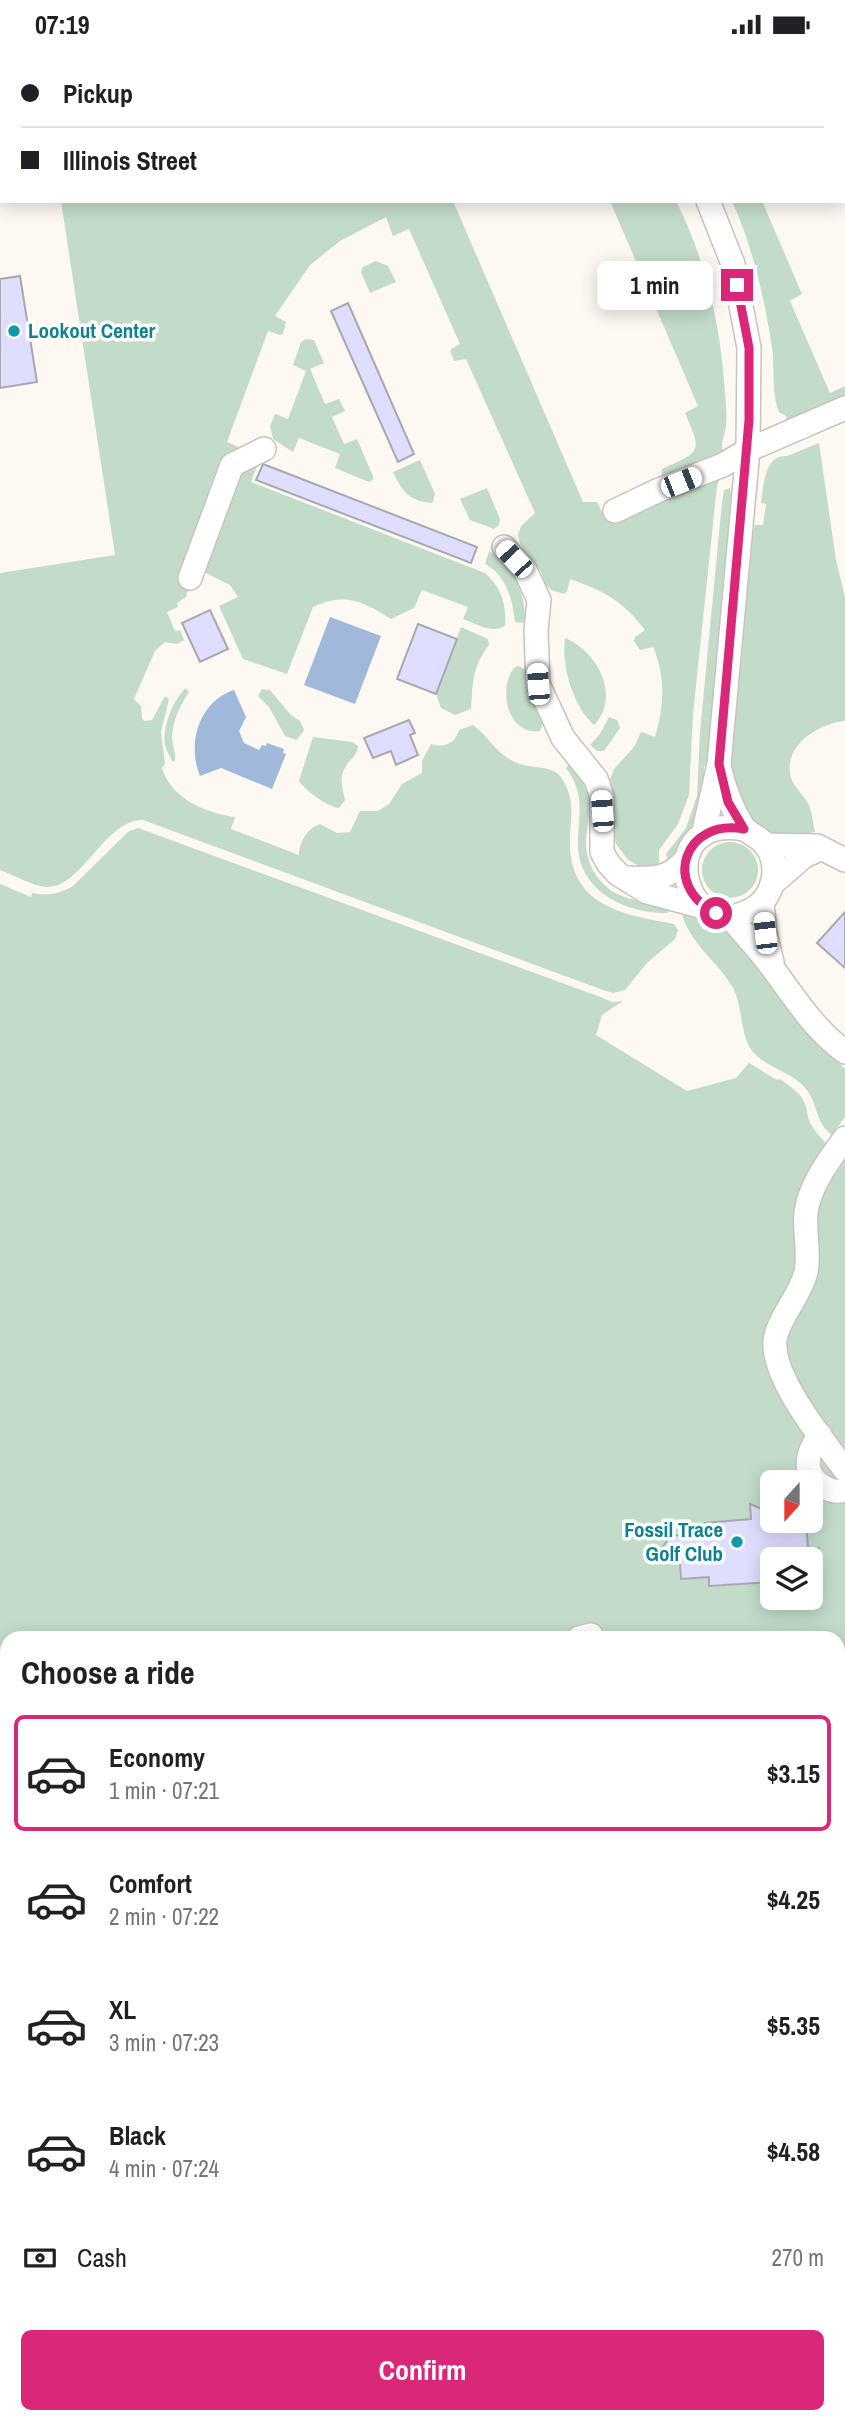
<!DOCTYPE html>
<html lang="en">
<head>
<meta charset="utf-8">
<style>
	:root { --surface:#fff; --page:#f2f2f2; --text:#202124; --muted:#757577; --line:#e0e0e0; --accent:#db2777 }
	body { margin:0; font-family:"Archivo Narrow",sans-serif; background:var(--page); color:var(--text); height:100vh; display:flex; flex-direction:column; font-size:26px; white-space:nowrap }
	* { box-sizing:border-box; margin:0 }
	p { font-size:23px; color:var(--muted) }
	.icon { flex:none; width:38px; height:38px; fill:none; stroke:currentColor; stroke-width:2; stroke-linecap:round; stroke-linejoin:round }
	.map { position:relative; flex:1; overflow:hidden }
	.sheet { position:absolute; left:0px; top:1582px; width:845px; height:793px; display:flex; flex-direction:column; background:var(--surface); border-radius:21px 21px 0 0; box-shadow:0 4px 18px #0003 }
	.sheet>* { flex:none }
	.guide { position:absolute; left:0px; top:0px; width:845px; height:154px; box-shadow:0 4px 18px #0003; display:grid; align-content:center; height:154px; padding:0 21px; background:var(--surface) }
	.needle { width:46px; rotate:201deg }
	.buttons { position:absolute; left:760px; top:1421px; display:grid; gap:14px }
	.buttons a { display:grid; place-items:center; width:63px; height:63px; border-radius:10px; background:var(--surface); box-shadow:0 4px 18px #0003; font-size:35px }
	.end { position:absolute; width:32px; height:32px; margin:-16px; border:9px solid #db2777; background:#fff; box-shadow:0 0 0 4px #fff }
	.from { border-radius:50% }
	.bubble { position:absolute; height:49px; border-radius:10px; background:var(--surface); box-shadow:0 4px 18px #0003; font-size:23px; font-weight:700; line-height:49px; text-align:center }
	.car { position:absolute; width:21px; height:42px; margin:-21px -10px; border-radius:9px; box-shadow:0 0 5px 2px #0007; background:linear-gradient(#fff 24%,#345 0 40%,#fff 0 76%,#345 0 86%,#fff 0) }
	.guide b { display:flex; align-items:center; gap:24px; height:66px; font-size:26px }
	.guide b+b { border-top:2px solid var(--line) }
	.guide i { width:18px; height:18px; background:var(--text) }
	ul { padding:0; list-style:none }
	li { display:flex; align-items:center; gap:21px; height:116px; margin:0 14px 10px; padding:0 7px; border:4px solid transparent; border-radius:10px }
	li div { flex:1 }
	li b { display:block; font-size:26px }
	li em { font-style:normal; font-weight:700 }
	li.selected { border-color:var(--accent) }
	li>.icon { width:63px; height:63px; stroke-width:1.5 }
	h2 { padding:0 21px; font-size:32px; line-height:84px }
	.pay { display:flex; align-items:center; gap:18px; height:77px; padding:0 21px; font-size:26px }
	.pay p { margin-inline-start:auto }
	.button { display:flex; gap:14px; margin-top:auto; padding:14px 21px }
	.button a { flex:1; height:80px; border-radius:10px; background:var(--accent); color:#fff; font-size:28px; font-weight:700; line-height:80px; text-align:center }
	.status { display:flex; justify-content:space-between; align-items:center; height:49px; padding:0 35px; background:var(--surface); direction:ltr }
	.status svg { height:19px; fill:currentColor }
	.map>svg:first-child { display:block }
	.green { fill:#c3dcca; fill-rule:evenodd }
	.water { fill:#a0b8da }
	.building { fill:#e0deff; stroke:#a8a8af; stroke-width:2 }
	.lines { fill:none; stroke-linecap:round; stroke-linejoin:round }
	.minor-casing { stroke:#c9c2bd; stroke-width:26 }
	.minor { stroke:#fff; stroke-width:23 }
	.route { stroke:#db2777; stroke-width:9 }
	.culture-dot { fill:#0f9aa8; stroke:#fff; stroke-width:2.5 }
	.labels { text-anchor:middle; stroke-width:7; stroke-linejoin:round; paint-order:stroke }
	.culture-label { font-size:21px; font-weight:bold; fill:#0d838f; stroke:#fff; text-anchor:start }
</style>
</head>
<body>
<div class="status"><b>07:19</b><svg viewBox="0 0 49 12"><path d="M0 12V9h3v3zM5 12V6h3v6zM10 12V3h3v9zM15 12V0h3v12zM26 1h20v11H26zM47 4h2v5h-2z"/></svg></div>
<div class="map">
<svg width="845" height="2374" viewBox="0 0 845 2374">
	<rect width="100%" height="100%" fill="#fef8f2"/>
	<!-- green -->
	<g class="green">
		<path d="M 61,152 L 453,152 L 583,453 L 597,453 L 602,463 L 607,466 L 719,430 L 717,437 L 693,665 L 689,746 L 678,775 L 659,801 L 659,816 L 651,819 L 641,818 L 628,811 L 616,795 L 614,785 L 615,762 L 610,730 L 614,720 L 634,698 L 640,685 L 642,683 L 655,688 C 664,657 666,628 653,598 L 640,601 L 634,592 L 635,588 L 645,581 C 623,552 604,542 570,530 L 567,543 L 564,545 L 551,541 L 546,536 L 540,521 L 520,495 L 518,486 L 521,477 L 535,464 L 466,310 L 454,312 L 450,301 L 460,295 L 409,180 L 393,187 L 386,168 L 340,192 L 310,216 L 275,267 L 286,273 L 283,285 L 280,286 L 268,282 L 227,393 L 238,398 L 186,524 L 188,540 L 186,548 L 177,554 L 178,558 L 167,563 L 175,582 L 180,581 L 184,591 L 177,595 L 165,593 L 155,602 L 134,650 L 141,657 L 142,669 L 144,672 L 152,671 L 165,647 L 169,650 L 161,683 L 165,715 L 162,719 C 171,750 206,764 235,768 L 231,780 L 299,806 C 299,794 307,779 320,775 L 337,784 L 350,783 L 360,762 L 378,762 L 389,755 L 402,735 L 422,724 L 422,712 L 431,695 C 444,699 455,695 459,681 L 473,676 C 490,688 494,704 517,714 C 531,720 553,716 561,728 C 574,747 572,763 570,785 C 566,856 619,865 674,875 L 678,881 L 675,890 L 647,914 L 625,941 L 613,944 L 603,941 L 143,771 C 105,770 82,839 47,838 C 32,837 14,826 0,821 L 0,524 L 115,506 Z"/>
		<path d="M 610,152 L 676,152 C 706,211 721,278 725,344 C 726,355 727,366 726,377 C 725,386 720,394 723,402 L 665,428 L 661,424 L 662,420 C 702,402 702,403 685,364 L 698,357 Z"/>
		<path d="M 732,152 L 762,152 L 802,245 L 790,252 L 830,344 L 845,337 L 845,351 L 787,372 L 786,367 L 779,363 C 771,344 775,318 772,298 C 764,248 753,199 732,152 Z"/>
		<path d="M 376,212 L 388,217 L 396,233 L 370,244 L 361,223 L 363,218 Z"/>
		<path d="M 306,290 L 314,291 L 324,314 L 310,320 L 325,355 L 339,350 L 345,362 L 332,368 L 344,395 L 357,390 L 373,427 L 373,431 L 369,433 L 335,419 L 340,405 L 299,389 L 293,403 L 273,390 L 270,377 L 275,365 L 288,370 L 306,322 L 293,316 L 301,293 Z"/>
		<path d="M 819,394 L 836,511 L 845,548 L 845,672 C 821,674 786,694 790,723 C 791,737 803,744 809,756 C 812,764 813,774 815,783 L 788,788 L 771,783 L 748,768 L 727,713 L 750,495 L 755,476 L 763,476 L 766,455 L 761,454 C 764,437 764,405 787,407 Z"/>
		<path d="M 420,411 L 435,445 L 433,453 L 430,454 C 408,451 402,442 393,423 Z"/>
		<path d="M 259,412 L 251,433 L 485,524 C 501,538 507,556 505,577 C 492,585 476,575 463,570 L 468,558 L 422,541 L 414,559 L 391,570 C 363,552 345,543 313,558 L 287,625 L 243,610 L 219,557 L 238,548 L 230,536 L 204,523 L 232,428 Z"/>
		<path d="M 487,439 L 500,470 L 499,476 L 494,480 L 470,471 L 460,450 Z"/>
		<path d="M 730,439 L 732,455 L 707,717 L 704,717 L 704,729 L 707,730 C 701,758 694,796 668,812 L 666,805 L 686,779 L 697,747 L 700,683 L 722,453 L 724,441 Z"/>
		<path d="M 489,502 C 514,520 526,544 525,574 L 515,573 C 512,549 507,527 485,515 Z"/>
		<path d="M 461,578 L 488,590 L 489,596 C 472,618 473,633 471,660 L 455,666 L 441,659 L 436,645 Z"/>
		<path d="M 565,589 C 596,601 622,647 594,676 C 573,658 561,616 565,589 Z"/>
		<path d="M 519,617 L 526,622 L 543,675 L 540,682 C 507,687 497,638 515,618 Z"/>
		<path d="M 186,639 L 189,643 C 180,657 173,670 172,688 C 172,696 176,703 175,712 L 172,712 C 170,707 166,701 165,696 C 162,679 173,650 186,639 Z"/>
		<path d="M 262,640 L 270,641 L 291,666 L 300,672 L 304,681 L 297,691 L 285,687 L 269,658 L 258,647 Z"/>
		<path d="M 609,668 L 617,671 L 620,679 L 604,702 L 597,702 L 590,696 L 600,685 Z"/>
		<path d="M 313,688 L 352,693 L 358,697 C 357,707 351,709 346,717 C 338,728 343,740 345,751 L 339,759 C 328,758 306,742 299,732 Z"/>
		<path d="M 571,713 C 580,726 587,737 589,753 C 590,766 587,778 586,791 C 585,815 600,839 622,847 C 637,853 655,854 670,857 L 668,864 C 625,865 576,841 578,792 C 579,762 585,745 566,719 Z"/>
		<path d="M 138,779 L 603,949 L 612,953 L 623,952 L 602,966 L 596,986 L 687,1042 L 736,1029 L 749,1014 L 777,1031 L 780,1030 C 789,1037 801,1043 805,1055 C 808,1063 807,1070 812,1077 C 817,1086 825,1092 829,1099 L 845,1107 L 845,2374 L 0,2374 L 0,835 L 31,848 L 32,844 C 48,847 59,845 73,837 L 129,782 ZM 772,1433 L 810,1433 L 810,1472 L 772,1472 ZM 772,1510 L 810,1510 L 810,1549 L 772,1549 ZM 7,1589 L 838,1589 L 838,2368 L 7,2368 Z"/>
		<circle cx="730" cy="821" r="28"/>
		<path d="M 681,861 L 724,876 L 752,905 L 770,935 L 800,976 L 845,1020 L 845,1068 L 832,1086 C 815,1074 818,1055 806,1040 C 793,1023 767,1019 753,1003 C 740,987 743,960 734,941 C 719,912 688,895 681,861 Z"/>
	</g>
	<!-- water -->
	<g class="water">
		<path d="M 330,568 L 381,587 L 355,655 L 304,636 Z"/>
		<path d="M 234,641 L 246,668 L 239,682 L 244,694 L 259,701 L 262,696 L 266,697 L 267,694 L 284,700 L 283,704 L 286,705 L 272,740 L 221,719 L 200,727 C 187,695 198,653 234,641 Z"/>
		<path d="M 184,2368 L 467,2368 L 461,2374 L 179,2374 Z"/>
	</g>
	<!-- building -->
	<g class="building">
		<path d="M 20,227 L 37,333 L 0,339 L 0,230 Z"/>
		<path d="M 348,254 L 414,405 L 398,413 L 331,262 Z"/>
		<path d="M 263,415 L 477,498 L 471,514 L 256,431 Z"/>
		<path d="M 210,561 L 228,600 L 200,613 L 182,574 Z"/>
		<path d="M 418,575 L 457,590 L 436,645 L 397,630 Z"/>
		<path d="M 409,671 L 415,684 L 410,686 L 418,706 L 396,716 L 391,702 L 373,709 L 364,689 Z"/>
		<path d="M 845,863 L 845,919 L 817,894 Z"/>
		<path d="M 750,1455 L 769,1463 L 772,1472 L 806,1472 L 808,1500 L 819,1499 L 821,1530 L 810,1530 L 810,1510 L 772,1510 L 772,1533 L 709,1537 L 709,1528 L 681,1530 L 679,1500 L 661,1501 L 670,1487 L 706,1484 L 705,1474 L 751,1470 Z"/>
	</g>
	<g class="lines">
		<!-- minor casing -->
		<g class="minor-casing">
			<g id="minor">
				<path d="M 620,0 L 621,2"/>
				<path d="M 492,2 L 495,0"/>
				<path d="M 615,462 L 659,441 L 723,416 L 748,401 L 845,359"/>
				<path d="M 504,498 L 525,521 L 539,551 L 536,582 L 538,635 L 563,689 L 596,730 L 602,748 L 602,803 L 608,814 L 618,825 L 647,843 L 703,858"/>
				<path d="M 190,529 L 232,416 L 264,400"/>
				<path d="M 720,721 C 725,742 731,758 742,776 C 747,785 759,787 766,796 C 781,818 774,849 751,861 C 681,898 652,763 744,780"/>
				<path d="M 703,786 L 719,715 L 748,401 L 749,299 L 733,215 L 708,152"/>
				<path d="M 765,796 L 817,797 L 845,811"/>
				<path d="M 627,829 C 652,830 669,831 686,810"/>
				<path d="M 772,835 L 803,808 L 821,799"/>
				<path d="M 762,853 L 765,884 L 772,913"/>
				<path d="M 729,867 C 744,885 761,902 774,921 C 796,951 815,981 845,1003"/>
				<path d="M 845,1089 C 829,1111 809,1137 806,1164 C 804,1183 810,1204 806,1223 C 800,1247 782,1264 776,1286 C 766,1323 824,1392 845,1421"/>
				<path d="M 820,1386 C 806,1404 801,1426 824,1438 C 831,1442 837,1444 845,1441"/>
				<path d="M 579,1589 L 591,1586"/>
			</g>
		</g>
		<!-- minor -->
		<use href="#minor" class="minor"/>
	</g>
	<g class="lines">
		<!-- route -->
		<path class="route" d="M 716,864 C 661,837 684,769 744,780 L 728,753 L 719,715 L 749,371 L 749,299 L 737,236"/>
	</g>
	<!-- markers -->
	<g class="culture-dot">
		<circle cx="14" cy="282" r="7"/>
		<circle cx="737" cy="1493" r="7"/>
	</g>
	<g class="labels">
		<!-- culture labels -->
		<g class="culture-label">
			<text x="28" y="289">Lookout Center</text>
			<text x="723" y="1488" text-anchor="end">Fossil Trace<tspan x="723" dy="24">Golf Club</tspan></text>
		</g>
	</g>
</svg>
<div class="buttons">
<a><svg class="needle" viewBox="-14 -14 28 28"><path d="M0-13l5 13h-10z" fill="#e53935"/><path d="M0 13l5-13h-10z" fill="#757577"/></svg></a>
<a><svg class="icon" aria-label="layers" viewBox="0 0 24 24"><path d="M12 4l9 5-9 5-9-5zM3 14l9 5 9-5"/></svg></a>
</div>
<i class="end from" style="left:716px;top:864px"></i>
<i class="end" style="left:737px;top:236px"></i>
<div class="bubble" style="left:597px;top:212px;width:116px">1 min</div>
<i class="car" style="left:681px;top:433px;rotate:68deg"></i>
<i class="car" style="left:514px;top:510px;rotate:317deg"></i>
<i class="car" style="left:538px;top:635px;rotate:356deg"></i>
<i class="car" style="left:602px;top:762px;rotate:356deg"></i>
<i class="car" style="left:765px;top:884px;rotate:354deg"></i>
<div class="guide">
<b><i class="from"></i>Pickup</b>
<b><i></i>Illinois Street</b>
</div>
<section class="sheet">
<h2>Choose a ride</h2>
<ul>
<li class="selected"><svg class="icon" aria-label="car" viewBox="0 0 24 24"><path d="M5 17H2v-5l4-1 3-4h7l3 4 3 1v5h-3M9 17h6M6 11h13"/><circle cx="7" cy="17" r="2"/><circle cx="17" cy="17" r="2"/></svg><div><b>Economy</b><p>1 min · 07:21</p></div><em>$3.15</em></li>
<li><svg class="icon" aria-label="car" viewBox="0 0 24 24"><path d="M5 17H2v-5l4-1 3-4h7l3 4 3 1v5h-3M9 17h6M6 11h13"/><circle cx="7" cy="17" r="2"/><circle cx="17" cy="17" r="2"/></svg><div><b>Comfort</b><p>2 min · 07:22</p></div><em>$4.25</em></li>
<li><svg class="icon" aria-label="car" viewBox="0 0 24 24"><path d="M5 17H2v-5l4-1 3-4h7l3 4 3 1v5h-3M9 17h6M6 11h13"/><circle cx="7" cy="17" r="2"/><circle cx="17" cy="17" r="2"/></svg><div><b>XL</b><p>3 min · 07:23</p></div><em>$5.35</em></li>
<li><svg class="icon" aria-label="car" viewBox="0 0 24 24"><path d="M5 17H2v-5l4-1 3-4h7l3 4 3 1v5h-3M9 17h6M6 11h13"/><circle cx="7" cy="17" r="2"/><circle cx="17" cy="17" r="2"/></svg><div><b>Black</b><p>4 min · 07:24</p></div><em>$4.58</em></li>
</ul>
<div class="pay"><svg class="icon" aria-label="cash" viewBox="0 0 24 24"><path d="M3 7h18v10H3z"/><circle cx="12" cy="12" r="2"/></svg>Cash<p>270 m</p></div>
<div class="button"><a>Confirm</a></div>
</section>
</div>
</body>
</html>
